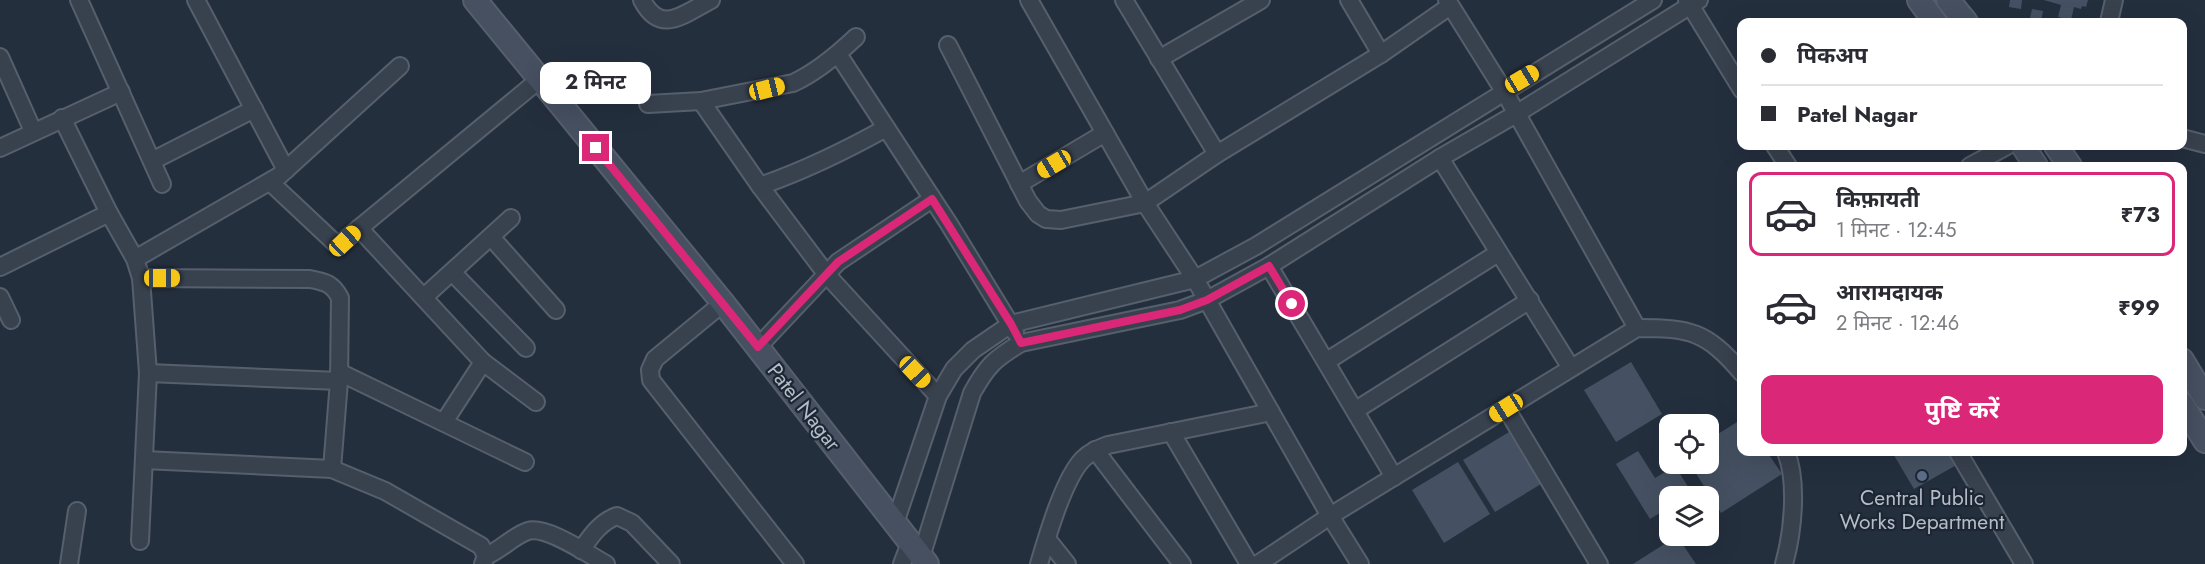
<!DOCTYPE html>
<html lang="hi">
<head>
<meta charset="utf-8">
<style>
	:root { --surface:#fff; --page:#f2f2f3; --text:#2b2b33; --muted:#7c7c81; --line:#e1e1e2; --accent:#db2777 }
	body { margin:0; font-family:Jost,"Noto Sans Devanagari",sans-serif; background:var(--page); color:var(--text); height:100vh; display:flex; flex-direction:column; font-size:22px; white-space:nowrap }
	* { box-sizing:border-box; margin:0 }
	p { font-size:20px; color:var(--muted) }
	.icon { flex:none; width:33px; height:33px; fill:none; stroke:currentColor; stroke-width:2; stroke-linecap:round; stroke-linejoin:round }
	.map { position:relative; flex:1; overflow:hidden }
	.details { position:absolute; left:1737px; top:162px; width:450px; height:294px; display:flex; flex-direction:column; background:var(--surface); border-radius:12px; box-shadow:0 6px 24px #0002 }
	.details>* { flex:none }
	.hud { position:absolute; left:1737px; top:18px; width:450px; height:132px; border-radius:12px; box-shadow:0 6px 24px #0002; display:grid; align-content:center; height:132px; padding:0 24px; background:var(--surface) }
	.controls { position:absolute; left:1659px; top:414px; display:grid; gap:12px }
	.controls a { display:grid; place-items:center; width:60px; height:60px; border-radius:12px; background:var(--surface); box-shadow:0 6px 24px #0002; font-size:30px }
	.end { position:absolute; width:27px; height:27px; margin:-14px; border:8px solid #db2777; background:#fff; box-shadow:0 0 0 3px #fff }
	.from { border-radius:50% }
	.bubble { position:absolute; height:42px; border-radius:12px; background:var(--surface); box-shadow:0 6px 24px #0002; font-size:20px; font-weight:700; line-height:42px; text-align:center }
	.car { position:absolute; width:18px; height:36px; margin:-18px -9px; border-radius:8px; box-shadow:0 0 4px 2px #0007; background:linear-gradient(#f5c518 24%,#345 0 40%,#f5c518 0 76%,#345 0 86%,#f5c518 0) }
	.hud b { display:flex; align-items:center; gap:21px; height:57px; font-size:22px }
	.hud b+b { border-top:2px solid var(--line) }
	.hud i { width:15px; height:15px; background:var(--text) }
	ul { padding:10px 0 0; list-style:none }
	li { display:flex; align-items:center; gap:18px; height:84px; margin:0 12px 9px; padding:0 12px; border:3px solid transparent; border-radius:12px }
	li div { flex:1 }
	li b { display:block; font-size:22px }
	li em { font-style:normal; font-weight:700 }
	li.current { border-color:var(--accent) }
	li>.icon { width:54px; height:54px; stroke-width:1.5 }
	.primary-button { display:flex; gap:12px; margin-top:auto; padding:12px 24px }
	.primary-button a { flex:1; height:69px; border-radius:12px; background:var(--accent); color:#fff; font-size:24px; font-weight:700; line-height:69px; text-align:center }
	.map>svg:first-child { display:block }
	.building { fill:#455162 }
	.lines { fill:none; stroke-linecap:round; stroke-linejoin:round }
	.street-casing { stroke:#565f6c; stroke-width:20 }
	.secondary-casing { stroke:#565f6c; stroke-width:26 }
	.street { stroke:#38414e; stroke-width:16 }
	.secondary { stroke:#465061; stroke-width:22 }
	.route { stroke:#db2777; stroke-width:8 }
	.service-dot { fill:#5c6f8a; stroke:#1d2633; stroke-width:2 }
	.labels { text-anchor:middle; stroke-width:4.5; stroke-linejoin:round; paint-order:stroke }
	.street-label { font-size:21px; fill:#b4bcc9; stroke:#1d2633 }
	.poi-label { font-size:21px; fill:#b4bcc9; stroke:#1d2633 }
</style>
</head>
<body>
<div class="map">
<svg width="2205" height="564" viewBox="0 0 2205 564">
	<rect width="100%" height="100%" fill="#242f3e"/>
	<!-- building -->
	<g class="building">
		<path d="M 2010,0 L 2022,0 L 2021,9 L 2009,7 Z"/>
		<path d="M 2044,0 L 2088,0 L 2086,7 L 2082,6 L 2081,9 L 2074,7 L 2071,20 L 2058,17 L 2061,5 Z"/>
		<path d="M 2032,9 L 2043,11 L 2041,22 L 2029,22 Z"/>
		<path d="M 1631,362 L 1662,414 L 1616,442 L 1584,390 Z"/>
		<path d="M 1742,419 L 1742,452 L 1767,452 L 1782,474 L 1721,513 L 1690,464 L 1708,464 L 1708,440 Z"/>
		<path d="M 1509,432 L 1541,484 L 1495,512 L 1463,460 Z"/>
		<path d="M 1638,451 L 1655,478 L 1675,466 L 1692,493 L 1686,496 L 1670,496 L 1670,507 L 1650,519 L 1616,464 Z"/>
		<path d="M 1892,452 L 1953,452 L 1960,463 L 1914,489 Z"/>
		<path d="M 1458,462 L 1490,514 L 1444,543 L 1412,490 Z"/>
		<path d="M 1677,536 L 1696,564 L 1633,564 Z"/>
	</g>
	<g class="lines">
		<!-- street casing -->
		<g class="street-casing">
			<g id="street">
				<path d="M 79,0 L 162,184"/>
				<path d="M 196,0 L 286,170"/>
				<path d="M 642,0 C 661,36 683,14 711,0"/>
				<path d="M 1029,0 L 1145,203 L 1195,279 L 1330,516 L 1360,564"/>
				<path d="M 1124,0 L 1217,154"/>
				<path d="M 1349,0 L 1381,54"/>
				<path d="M 1447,0 L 1504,91 L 1637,328"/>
				<path d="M 1687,0 L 1742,90"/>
				<path d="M 2109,22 L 2114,0"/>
				<path d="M 948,45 L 1028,201 L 1038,214 L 1046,219 L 1061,220 L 1145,203 L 1217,154 L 1381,54 L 1450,6"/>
				<path d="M 838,54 L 949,224 L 1015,332"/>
				<path d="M 0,57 L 33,131"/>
				<path d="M 1159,59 L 1261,0"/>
				<path d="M 701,101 L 760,186 L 827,275 L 938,396"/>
				<path d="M 648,104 L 701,101 L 793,83 C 817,72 837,55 856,37"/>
				<path d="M 62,118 L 109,213 L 135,259 L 141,278 L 148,373 L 140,541"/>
				<path d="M 2182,138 L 2205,144"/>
				<path d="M 1775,146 L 1788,166"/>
				<path d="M 0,148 L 121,92"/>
				<path d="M 1440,158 L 1571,368"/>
				<path d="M 152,161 L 254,109"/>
				<path d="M 1970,166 L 2007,146"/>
				<path d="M 270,182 L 335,243 L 340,244 L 540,79"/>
				<path d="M 1019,184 L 1105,133"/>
				<path d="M 760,186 C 806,170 843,152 886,128"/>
				<path d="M 359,228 L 483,362 L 536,402"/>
				<path d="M 491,237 L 556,310"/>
				<path d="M 135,259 L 279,176 L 400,66"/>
				<path d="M 1269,266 L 1394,477"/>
				<path d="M 0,267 L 109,213"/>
				<path d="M 452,272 L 526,348"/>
				<path d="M 141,278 L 310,279 C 326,282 333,284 340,298 L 339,381 L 332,469"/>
				<path d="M 0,297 L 11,320"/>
				<path d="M 424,297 L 511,218"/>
				<path d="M 723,303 L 655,359 L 650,370 L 651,380 L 795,564"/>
				<path d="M 758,347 L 838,262 L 932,199"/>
				<path d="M 1327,361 L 1498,253"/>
				<path d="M 339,372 L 525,462"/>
				<path d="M 148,373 L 339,381"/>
				<path d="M 1506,408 L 1599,564"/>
				<path d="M 1356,410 L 1530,300"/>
				<path d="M 444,422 L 483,362"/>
				<path d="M 1171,432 L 1249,564"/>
				<path d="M 1095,450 L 1182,564"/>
				<path d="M 1958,452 L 2024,564"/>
				<path d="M 144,460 L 332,469 L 385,491 L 481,546 L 486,556 L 483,564"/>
				<path d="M 895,523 L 938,396 L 954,369 L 973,350 L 1011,324 L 1195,279 L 1256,246 L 1653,0"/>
				<path d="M 1047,539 L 1067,564"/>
				<path d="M 581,550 C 591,536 600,522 617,516 L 632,523 L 671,564"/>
				<path d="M 486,556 C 501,550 513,536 528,531 C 546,525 589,555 606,564"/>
				<path d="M 921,557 L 972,393 C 987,366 994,359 1021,343 L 1180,310 L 1207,300 L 1269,266 L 1440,158 L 1516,114 L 1699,0"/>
				<path d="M 69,564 L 77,511"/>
				<path d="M 902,564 L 910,543"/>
				<path d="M 1039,564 C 1047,537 1064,478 1083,459 C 1090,452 1098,449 1108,445 L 1271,412"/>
				<path d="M 1258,564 L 1330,516 L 1637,328 C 1691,328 1706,331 1742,373"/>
				<path d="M 1784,564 C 1793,532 1798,482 1786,452"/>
			</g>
		</g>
		<!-- secondary casing -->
		<g class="secondary-casing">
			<g id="secondary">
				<path d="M 475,0 L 723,303 L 927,564"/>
				<path d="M 1919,0 L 1935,22"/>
				<path d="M 1948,0 L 1966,22"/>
				<path d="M 2023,146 L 2036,166"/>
				<path d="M 2056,146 L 2070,166"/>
				<path d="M 2182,360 L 2205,398"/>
				<path d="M 2182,404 L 2205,441"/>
			</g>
		</g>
		<!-- street -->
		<use href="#street" class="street"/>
		<!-- secondary -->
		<use href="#secondary" class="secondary"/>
	</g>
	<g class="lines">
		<!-- route -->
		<path class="route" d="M 596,148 L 758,347 L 838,262 L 932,199 L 1011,324 L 1021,343 L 1180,310 L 1207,300 L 1269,266 L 1292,304"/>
	</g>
	<!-- markers -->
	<circle class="service-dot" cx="1922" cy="476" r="6"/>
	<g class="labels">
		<!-- street labels -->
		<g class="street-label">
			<text transform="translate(804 407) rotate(52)" y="7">Patel Nagar</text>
		</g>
		<!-- poi labels -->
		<g class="poi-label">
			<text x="1922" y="505">Central Public<tspan x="1922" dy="24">Works Department</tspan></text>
		</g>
	</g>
</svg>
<div class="controls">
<a><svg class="icon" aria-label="locate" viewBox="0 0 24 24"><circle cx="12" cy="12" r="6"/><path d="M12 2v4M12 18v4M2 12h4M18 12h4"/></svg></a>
<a><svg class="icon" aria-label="layers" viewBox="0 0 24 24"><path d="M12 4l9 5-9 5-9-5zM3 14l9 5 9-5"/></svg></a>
</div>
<i class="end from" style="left:1292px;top:304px"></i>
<i class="end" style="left:596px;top:148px"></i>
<div class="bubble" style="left:540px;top:62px;width:111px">2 मिनट</div>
<i class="car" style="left:1522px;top:79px;rotate:59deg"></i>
<i class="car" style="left:767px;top:89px;rotate:76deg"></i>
<i class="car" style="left:1054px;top:164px;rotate:239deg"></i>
<i class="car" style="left:345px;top:241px;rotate:47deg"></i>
<i class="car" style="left:162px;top:278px;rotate:90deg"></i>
<i class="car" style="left:915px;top:372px;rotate:136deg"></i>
<i class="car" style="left:1506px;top:408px;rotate:238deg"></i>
<div class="hud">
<b><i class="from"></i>पिकअप</b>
<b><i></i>Patel Nagar</b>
</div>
<section class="details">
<ul>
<li class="current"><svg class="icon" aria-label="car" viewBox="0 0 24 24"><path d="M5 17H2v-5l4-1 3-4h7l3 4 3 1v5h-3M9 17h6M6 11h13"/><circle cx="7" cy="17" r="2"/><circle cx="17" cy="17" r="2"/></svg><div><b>किफ़ायती</b><p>1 मिनट · 12:45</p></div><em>₹73</em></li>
<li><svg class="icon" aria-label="car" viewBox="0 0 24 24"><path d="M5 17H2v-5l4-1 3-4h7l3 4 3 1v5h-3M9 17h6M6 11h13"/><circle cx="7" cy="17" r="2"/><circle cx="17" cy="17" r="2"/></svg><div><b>आरामदायक</b><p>2 मिनट · 12:46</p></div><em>₹99</em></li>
</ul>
<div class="primary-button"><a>पुष्टि करें</a></div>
</section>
</div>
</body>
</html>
